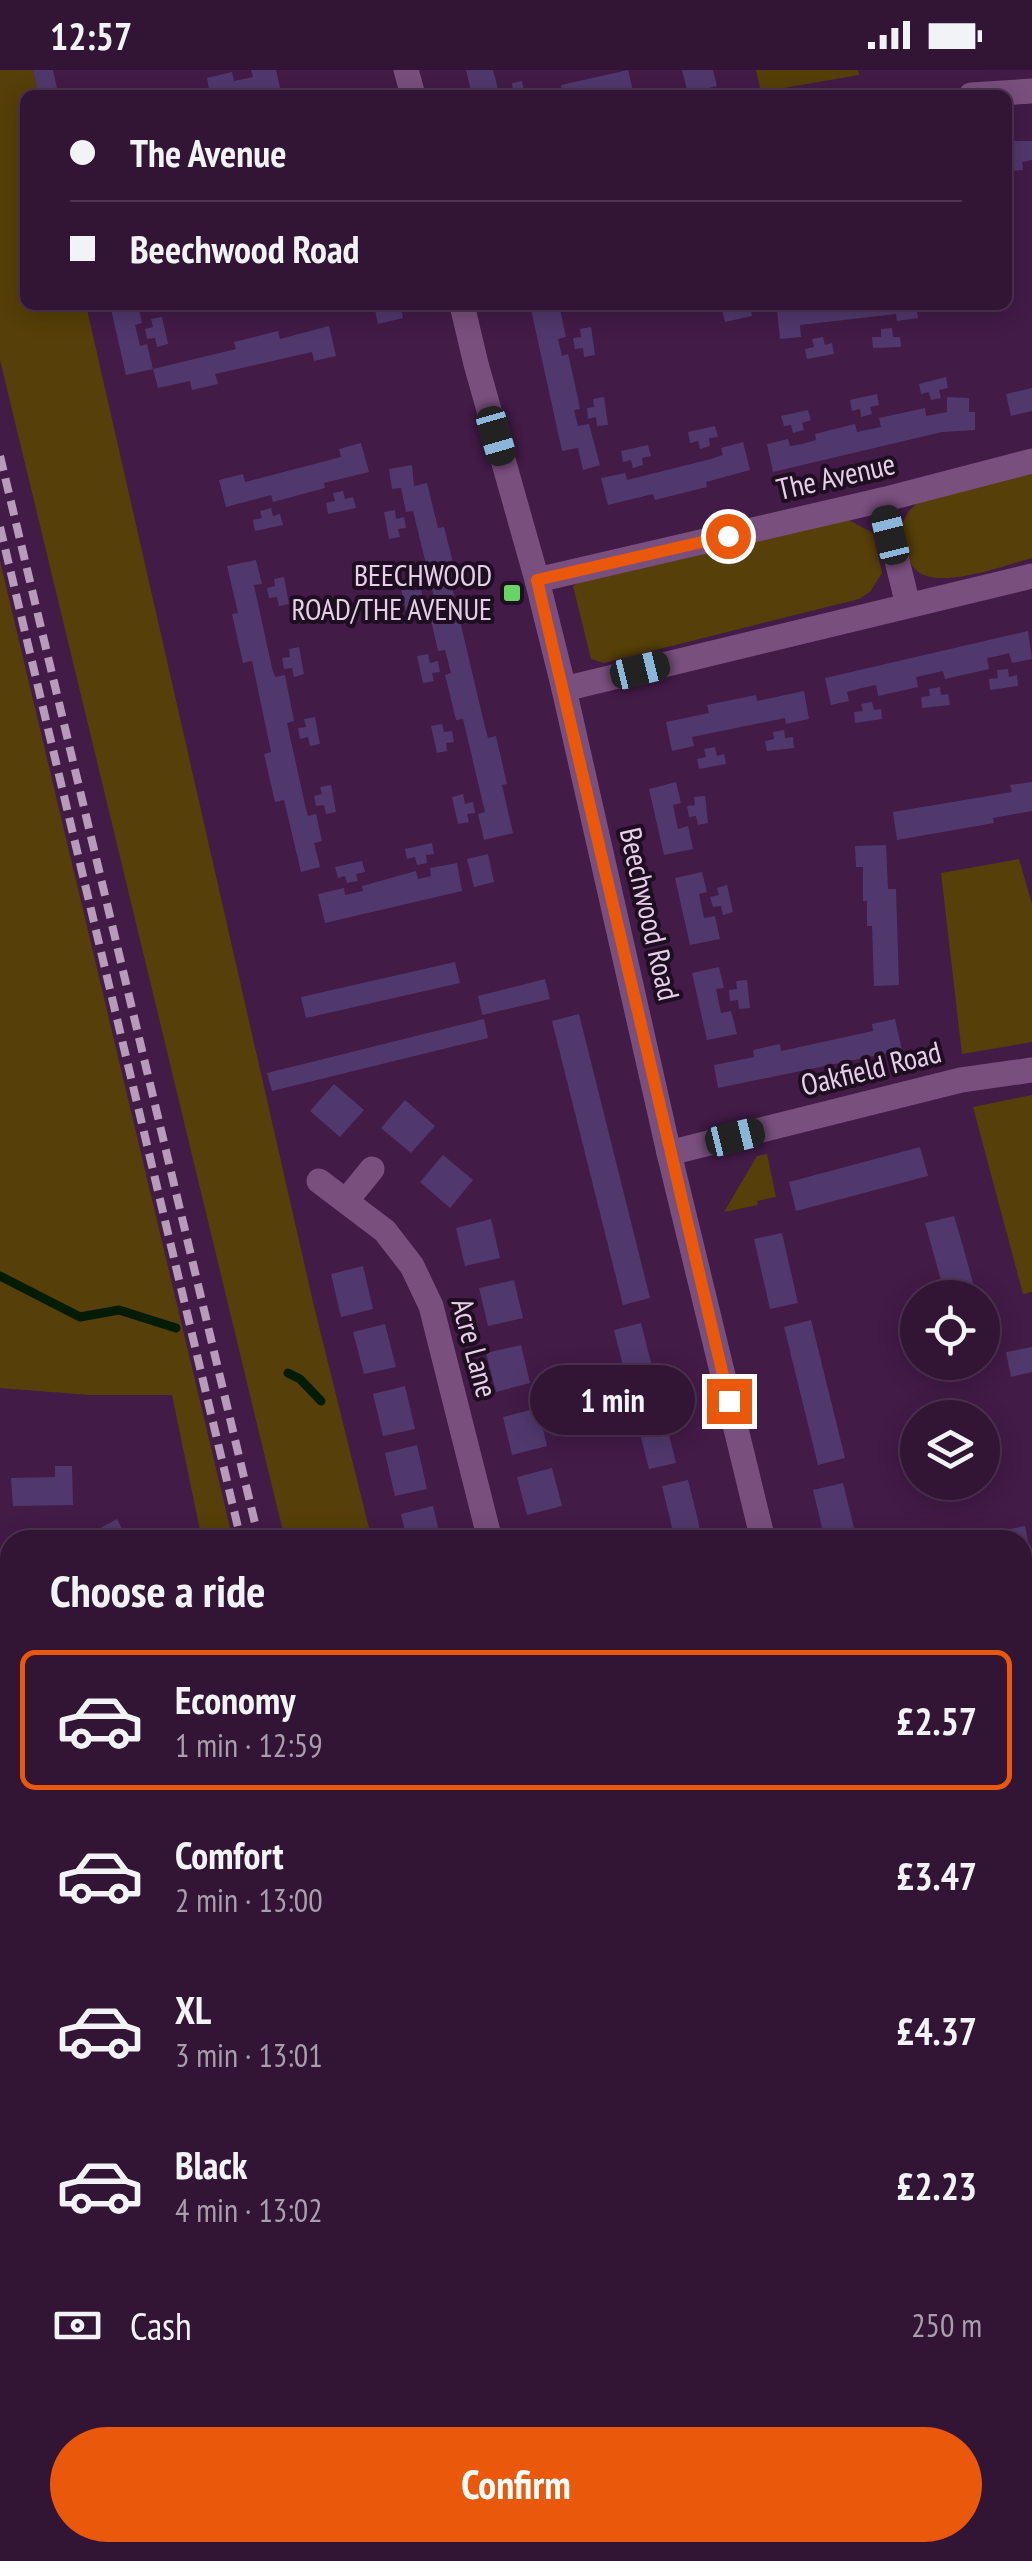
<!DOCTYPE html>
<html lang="en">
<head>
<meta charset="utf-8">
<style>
	:root { --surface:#321435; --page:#3d2141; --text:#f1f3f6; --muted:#a89ead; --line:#4d3350; --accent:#ea580c }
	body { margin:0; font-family:"PT Sans Narrow",sans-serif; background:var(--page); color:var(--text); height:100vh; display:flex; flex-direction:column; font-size:38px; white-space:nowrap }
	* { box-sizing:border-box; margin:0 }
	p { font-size:32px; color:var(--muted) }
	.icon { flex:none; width:55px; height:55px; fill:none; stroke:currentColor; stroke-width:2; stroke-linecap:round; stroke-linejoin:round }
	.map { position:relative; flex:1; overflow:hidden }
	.sheet { position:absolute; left:0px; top:1460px; width:1032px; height:1032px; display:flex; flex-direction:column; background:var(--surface); border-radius:30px 30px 0 0; box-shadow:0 5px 25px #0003,0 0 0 2px var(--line) }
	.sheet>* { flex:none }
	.top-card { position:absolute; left:20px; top:20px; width:992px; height:220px; border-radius:15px; box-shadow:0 5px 25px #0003,0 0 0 2px var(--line); display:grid; align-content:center; height:220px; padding:0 50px; background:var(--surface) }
	.controls { position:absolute; left:900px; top:1210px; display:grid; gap:20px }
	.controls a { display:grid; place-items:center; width:100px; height:100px; border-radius:50%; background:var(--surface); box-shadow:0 5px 25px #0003,0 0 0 2px var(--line); font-size:50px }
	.end { position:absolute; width:45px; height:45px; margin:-22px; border:12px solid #ea580c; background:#fff; box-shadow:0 0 0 5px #fff }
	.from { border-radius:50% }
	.bubble { position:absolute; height:70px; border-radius:35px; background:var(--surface); box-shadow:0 5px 25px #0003,0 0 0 2px var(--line); font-size:32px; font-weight:800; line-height:70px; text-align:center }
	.car { position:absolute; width:30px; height:60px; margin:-30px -15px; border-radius:12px; box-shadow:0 0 8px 2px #0007; background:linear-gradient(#222 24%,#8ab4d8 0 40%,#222 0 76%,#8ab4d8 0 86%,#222 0) }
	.top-card b { display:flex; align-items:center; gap:35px; height:95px; font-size:38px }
	.top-card b+b { border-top:2px solid var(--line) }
	.top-card i { width:25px; height:25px; background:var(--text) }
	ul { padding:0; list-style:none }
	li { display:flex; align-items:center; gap:30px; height:140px; margin:0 20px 15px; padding:0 30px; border:5px solid transparent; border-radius:15px }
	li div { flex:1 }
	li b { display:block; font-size:38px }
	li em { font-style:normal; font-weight:800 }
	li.current { border-color:var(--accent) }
	li>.icon { width:90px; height:90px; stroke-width:1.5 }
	h2 { padding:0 50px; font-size:45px; line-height:120px }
	.pay { display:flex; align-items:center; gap:25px; height:110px; padding:0 50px; font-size:38px }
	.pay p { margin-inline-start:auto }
	.button { display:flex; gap:20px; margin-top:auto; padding:20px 50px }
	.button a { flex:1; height:115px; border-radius:60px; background:var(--accent); color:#fff; font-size:40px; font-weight:800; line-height:115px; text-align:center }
	.status { display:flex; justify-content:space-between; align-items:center; height:70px; padding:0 50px; background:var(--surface); direction:ltr }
	.status svg { height:28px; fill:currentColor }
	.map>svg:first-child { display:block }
	.green { fill:#563f08 }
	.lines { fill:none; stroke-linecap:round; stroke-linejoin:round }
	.stream { stroke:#041b04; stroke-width:9 }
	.building { fill:#50386c }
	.minor { stroke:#794f7d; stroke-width:25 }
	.rail { stroke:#b89bba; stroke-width:8; stroke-dasharray:15 8; stroke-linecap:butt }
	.route { stroke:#ea580c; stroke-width:12 }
	.poi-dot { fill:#67d466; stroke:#1f0e21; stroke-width:4 }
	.labels { text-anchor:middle; stroke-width:8; stroke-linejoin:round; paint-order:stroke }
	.street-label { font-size:30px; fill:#e7cfe9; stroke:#1f0e21 }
	.poi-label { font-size:30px; fill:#e7cfe9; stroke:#1f0e21; text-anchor:end }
</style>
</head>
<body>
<div class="status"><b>12:57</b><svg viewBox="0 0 49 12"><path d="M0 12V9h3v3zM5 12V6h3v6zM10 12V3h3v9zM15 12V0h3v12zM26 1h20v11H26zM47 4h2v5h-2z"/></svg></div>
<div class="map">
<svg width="1032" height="2491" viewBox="0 0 1032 2491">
	<rect width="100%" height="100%" fill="#421b47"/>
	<!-- green -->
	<g class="green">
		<path d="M 0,0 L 33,0 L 39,25 L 25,25 L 25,235 L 86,235 L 313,1232 L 372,1470 L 285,1470 L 0,290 Z"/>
		<path d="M 756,0 L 858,0 L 859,5 L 761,22 Z"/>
		<path d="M 1032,402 L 1032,488 C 1005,495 929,525 912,495 C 905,485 904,468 900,457 L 909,441 L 921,429 Z"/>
		<path d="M 845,448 L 873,463 L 882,503 L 870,522 L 859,529 L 604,593 L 591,589 L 573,516 L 582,509 Z"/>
		<path d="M 0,491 L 233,1470 L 202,1470 L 172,1325 L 89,1325 L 0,1318 Z"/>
		<path d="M 1019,789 L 1032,834 L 1032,972 L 962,984 L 941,803 Z"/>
		<path d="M 1032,1025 L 1032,1222 L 1023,1224 L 973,1037 Z"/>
		<path d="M 767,1084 L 776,1127 L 757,1131 L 758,1135 L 724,1142 L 757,1086 Z"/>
		<path d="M 0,1979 L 10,2032 L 10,2468 L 0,2470 Z"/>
		<path d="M 511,2483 L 636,2483 L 638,2491 L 513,2491 Z"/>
	</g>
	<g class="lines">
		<!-- stream -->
		<g class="stream">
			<path d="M 0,1206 L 80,1247 L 119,1240 L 176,1258"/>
			<path d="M 288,1303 L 300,1309 L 321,1331"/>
		</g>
	</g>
	<!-- building -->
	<g class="building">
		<path d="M 33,0 L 53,0 L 57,18 L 38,22 Z"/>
		<path d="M 251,0 L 276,0 L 281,22 L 265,25 L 210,25 L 207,8 L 232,2 L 234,11 L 253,7 Z"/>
		<path d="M 466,0 L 493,0 L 499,23 L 472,25 Z"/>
		<path d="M 628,0 L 634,25 L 563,25 L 561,15 Z"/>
		<path d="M 682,0 L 713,0 L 717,16 L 688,23 Z"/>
		<path d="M 522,11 L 525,25 L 500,25 L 500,23 L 513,21 L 512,13 Z"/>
		<path d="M 1008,71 L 1032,71 L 1032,90 L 1022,92 L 1023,100 L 1008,101 Z"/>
		<path d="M 110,235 L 138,235 L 142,253 L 135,255 L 138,267 L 140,276 L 147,274 L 153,299 L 236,279 L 234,272 L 278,261 L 280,269 L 329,256 L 336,286 L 314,291 L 312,282 L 215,304 L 218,314 L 192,320 L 190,311 L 158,318 L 153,299 L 126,305 Z"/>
		<path d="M 374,235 L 400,235 L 403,248 L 378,254 Z"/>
		<path d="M 530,235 L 559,235 L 566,267 L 558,269 L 562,286 L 568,284 L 574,310 L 580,339 L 574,340 L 578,356 L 589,354 L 600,395 L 583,400 L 578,378 L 562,381 Z"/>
		<path d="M 721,235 L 750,235 L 752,246 L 725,252 Z"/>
		<path d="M 803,235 L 916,235 L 918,248 L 897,251 L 896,244 L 800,255 L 801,267 L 780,269 L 777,239 Z"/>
		<path d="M 162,247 L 168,274 L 157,277 L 155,268 L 147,269 L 145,259 L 153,257 L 151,249 Z"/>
		<path d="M 591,257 L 595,285 L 584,287 L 583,278 L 575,279 L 573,268 L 581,267 L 580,259 Z"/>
		<path d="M 892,258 L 893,267 L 900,267 L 901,277 L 873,278 L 872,267 L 881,267 L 881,259 Z"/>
		<path d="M 823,267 L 825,275 L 832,273 L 834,284 L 807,289 L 805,279 L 814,277 L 812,269 Z"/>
		<path d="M 946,307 L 948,318 L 939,320 L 941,328 L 931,330 L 929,322 L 921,324 L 919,314 Z"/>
		<path d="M 1032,318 L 1032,341 L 1011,346 L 1006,324 Z"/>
		<path d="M 877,324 L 879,335 L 870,337 L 872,344 L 861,347 L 860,339 L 852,341 L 850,330 Z"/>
		<path d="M 604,327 L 608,355 L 597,356 L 596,347 L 588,349 L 587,338 L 594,337 L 593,329 Z"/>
		<path d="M 947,327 L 969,328 L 969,342 L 975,342 L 975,360 L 942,362 L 773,402 L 767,374 L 788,369 L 790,376 L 802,374 L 816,370 L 815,364 L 855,354 L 857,362 L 881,357 L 879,348 L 925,338 L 926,346 L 947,342 Z"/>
		<path d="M 808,340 L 811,350 L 802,353 L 804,360 L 793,363 L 791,355 L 784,356 L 781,346 Z"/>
		<path d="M 715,356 L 718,367 L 709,368 L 710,376 L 700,379 L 698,371 L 690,373 L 688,362 Z"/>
		<path d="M 743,372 L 750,400 L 706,412 L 707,417 L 655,430 L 653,424 L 608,435 L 601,408 L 625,403 L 627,410 L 711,389 L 723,385 L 721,378 Z"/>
		<path d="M 361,373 L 369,402 L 324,413 L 325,418 L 273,432 L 271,425 L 226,437 L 219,410 L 243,404 L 245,412 L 341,387 L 339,379 Z"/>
		<path d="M 648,375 L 651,386 L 642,388 L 643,395 L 633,398 L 631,390 L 623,392 L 621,381 Z"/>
		<path d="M 412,395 L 414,416 L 427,413 L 438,458 L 444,457 L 455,501 L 449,502 L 452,517 L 485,657 L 488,668 L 496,666 L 507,714 L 502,715 L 513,763 L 484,770 L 478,744 L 485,742 L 483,734 L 463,649 L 456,650 L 445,605 L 451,603 L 445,580 L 438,581 L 428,537 L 436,535 L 413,441 L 406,442 L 401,418 L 392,419 L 389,399 Z"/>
		<path d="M 343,421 L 345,429 L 353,427 L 356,438 L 328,444 L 326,433 L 335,431 L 333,423 Z"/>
		<path d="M 271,438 L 273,446 L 280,444 L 283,455 L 255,461 L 253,450 L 262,448 L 260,441 Z"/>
		<path d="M 395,440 L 396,449 L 404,447 L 406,458 L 398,459 L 400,467 L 389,469 L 384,442 Z"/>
		<path d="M 256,490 L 262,514 L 254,515 L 272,598 L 275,607 L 285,605 L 294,651 L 287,653 L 306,739 L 308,746 L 316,744 L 322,771 L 314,773 L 320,797 L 301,802 L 284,730 L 275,732 L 264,684 L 271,682 L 252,591 L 243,593 L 232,544 L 238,543 L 227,496 Z"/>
		<path d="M 284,507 L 289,534 L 279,536 L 277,527 L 269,528 L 267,518 L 275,516 L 274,509 Z"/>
		<path d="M 411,512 L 413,521 L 421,519 L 423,530 L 415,531 L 416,539 L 406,541 L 400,514 Z"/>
		<path d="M 1028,561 L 1032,589 L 1012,593 L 1009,583 L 998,586 L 987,588 L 989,599 L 945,609 L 943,601 L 916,607 L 918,617 L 878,626 L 876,615 L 862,618 L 847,622 L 849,631 L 831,635 L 825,608 Z"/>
		<path d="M 299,577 L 304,604 L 294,607 L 292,598 L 284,599 L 282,588 L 290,587 L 289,579 Z"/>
		<path d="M 428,584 L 430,593 L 438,591 L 440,602 L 432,603 L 434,611 L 423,613 L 417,586 Z"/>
		<path d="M 1008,599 L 1009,607 L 1017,605 L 1018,616 L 990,620 L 989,609 L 998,608 L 997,600 Z"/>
		<path d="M 940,617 L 941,625 L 948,624 L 950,635 L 922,638 L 921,627 L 930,626 L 929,619 Z"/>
		<path d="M 804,621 L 809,649 L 786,654 L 785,648 L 692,667 L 694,676 L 672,681 L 666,652 L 709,643 L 707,635 L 756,625 L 757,631 Z"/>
		<path d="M 872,632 L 874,640 L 881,639 L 882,649 L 855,653 L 854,642 L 863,641 L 861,634 Z"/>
		<path d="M 315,647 L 320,674 L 310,676 L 308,667 L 300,669 L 298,658 L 306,657 L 304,649 Z"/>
		<path d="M 442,654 L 444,662 L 452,661 L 454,672 L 446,673 L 447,681 L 437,683 L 431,656 Z"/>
		<path d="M 784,660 L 785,668 L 793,667 L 794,678 L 767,681 L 765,671 L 774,669 L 773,662 Z"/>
		<path d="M 715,677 L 717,686 L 724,684 L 726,694 L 699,699 L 697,689 L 706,687 L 704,679 Z"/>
		<path d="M 676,712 L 681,733 L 673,735 L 678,759 L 688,756 L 693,779 L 664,785 L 649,719 Z"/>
		<path d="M 1032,712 L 1032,741 L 993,748 L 994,753 L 897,770 L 893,742 L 1012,722 L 1010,715 Z"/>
		<path d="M 331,715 L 336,742 L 326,744 L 324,735 L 316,736 L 314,726 L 322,724 L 320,717 Z"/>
		<path d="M 463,724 L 465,734 L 473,732 L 475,743 L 467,744 L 469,752 L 458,754 L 452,727 Z"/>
		<path d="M 705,726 L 708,753 L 698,755 L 696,746 L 689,747 L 687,736 L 695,735 L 694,727 Z"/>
		<path d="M 432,773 L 434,784 L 426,785 L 427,793 L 417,795 L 415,787 L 407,789 L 405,779 Z"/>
		<path d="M 886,775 L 888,819 L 896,819 L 899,915 L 874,916 L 872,856 L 867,856 L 867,831 L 863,831 L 863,797 L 856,797 L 855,776 Z"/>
		<path d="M 488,784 L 494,812 L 474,817 L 467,789 Z"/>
		<path d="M 362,791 L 365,802 L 356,804 L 358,811 L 347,813 L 345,806 L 338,808 L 335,797 Z"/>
		<path d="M 457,793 L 462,821 L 325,853 L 318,824 L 344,818 L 345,825 L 363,821 L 362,816 L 416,801 L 418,809 L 431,806 L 430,798 Z"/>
		<path d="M 702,802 L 707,822 L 699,824 L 704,848 L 715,846 L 720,869 L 690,875 L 675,808 Z"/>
		<path d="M 727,815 L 733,842 L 723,845 L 721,836 L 713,837 L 710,827 L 719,825 L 717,818 Z"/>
		<path d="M 455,892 L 460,913 L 306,948 L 301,927 Z"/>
		<path d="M 719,897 L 724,918 L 716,919 L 721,943 L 731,941 L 737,964 L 707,970 L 692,903 Z"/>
		<path d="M 545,909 L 550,929 L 482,945 L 478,926 Z"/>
		<path d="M 747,910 L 750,938 L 739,939 L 738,930 L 730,931 L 729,920 L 737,919 L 736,911 Z"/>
		<path d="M 579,944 L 650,1228 L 623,1235 L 552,951 Z"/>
		<path d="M 484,949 L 488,968 L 272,1021 L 267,1003 Z"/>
		<path d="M 895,949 L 902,980 L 718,1018 L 714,995 L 754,987 L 753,980 L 780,974 L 781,981 L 873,961 L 872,954 Z"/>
		<path d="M 334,1014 L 364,1040 L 340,1067 L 310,1041 Z"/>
		<path d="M 405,1030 L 435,1056 L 411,1083 L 381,1058 Z"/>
		<path d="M 920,1077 L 928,1106 L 796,1141 L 789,1112 Z"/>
		<path d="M 443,1085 L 473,1110 L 450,1138 L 420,1112 Z"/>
		<path d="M 954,1146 L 964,1180 L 977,1228 L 946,1228 L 925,1153 Z"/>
		<path d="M 491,1149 L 500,1188 L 465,1196 L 456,1158 Z"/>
		<path d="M 782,1163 L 798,1233 L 770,1239 L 754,1169 Z"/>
		<path d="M 363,1196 L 373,1239 L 341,1247 L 331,1204 Z"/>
		<path d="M 514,1210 L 523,1248 L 488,1256 L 479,1218 Z"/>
		<path d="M 811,1250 L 845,1388 L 818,1395 L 784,1257 Z"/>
		<path d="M 984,1252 L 992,1284 L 982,1287 L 982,1253 Z"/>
		<path d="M 641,1253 L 676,1393 L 649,1399 L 614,1260 Z"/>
		<path d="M 385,1254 L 396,1297 L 364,1304 L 353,1262 Z"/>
		<path d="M 521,1275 L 530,1313 L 496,1322 L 486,1283 Z"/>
		<path d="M 1032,1277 L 1032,1302 L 1011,1307 L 1006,1282 Z"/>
		<path d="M 405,1316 L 415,1359 L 383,1366 L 373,1324 Z"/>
		<path d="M 538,1338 L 547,1376 L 512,1385 L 503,1347 Z"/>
		<path d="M 417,1375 L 427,1419 L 395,1426 L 385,1383 Z"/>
		<path d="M 55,1396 L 72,1396 L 73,1435 L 13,1436 L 11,1408 L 55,1407 Z"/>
		<path d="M 552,1398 L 562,1436 L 527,1445 L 517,1407 Z"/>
		<path d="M 688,1410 L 697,1446 L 702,1470 L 675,1470 L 662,1416 Z"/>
		<path d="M 843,1413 L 857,1470 L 825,1470 L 813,1420 Z"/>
		<path d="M 433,1436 L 441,1470 L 407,1470 L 401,1444 Z"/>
		<path d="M 117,1449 L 128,1470 L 79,1470 Z"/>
		<path d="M 1025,1456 L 1031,1486 L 1022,1488 L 1022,1470 L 976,1470 L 975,1466 Z"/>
		<path d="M 5,1621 L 10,1625 L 10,1669 L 0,1661 L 0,1627 Z"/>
		<path d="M 1032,1684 L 1032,1723 L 1022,1727 L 1022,1688 Z"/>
		<path d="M 10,1687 L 10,1731 L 6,1732 L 0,1705 L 0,1689 Z"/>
		<path d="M 1032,2011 L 1032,2067 L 1022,2069 L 1022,2014 Z"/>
		<path d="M 168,2482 L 194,2482 L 195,2491 L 169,2491 Z"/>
		<path d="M 310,2482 L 339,2482 L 340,2491 L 311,2491 Z"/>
		<path d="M 922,2482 L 960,2482 L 962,2491 L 924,2491 Z"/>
		<path d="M 1002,2482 L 1022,2482 L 1024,2491 L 989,2491 L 988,2486 Z"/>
	</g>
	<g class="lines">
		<!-- minor -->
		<g class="minor">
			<path d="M 406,0 L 413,25"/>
			<path d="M 971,25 L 1032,21"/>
			<path d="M 462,235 L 476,294 L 537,510 L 564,619 L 669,1083 L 763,1470"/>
			<path d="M 882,430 L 908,535"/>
			<path d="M 537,510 L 882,430 L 1032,391"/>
			<path d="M 564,619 L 1032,506"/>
			<path d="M 669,1083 L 961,1010 L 1032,1000"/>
			<path d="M 319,1111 L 385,1161 L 412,1196 L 431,1236 L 490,1470"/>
			<path d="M 346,1131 L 372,1099"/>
			<path d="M 0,1537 L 10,1544"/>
			<path d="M 1022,1625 L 1032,1621"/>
			<path d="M 1022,1969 L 1032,1968"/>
			<path d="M 258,2482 L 259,2491"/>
			<path d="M 867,2482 L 869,2491"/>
		</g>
		<!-- rail -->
		<g class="rail">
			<path d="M 0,386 L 259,1470"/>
			<path d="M 0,457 L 241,1470"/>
			<path d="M 482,2482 L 484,2491"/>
			<path d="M 500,2482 L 502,2491"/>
		</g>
	</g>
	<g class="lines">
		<!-- route -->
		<path class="route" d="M 728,466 L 537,510 L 729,1331"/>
	</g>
	<!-- markers -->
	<rect class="poi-dot" x="502" y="513" width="20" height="20" rx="5"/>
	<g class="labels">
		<!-- street labels -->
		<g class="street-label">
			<text transform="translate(836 407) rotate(-13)" y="10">The Avenue</text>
			<text transform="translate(649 844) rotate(77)" y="10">Beechwood Road</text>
			<text transform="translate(871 999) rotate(-14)" y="10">Oakfield Road</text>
			<text transform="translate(474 1278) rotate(75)" y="10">Acre Lane</text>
		</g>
		<!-- poi labels -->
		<g class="poi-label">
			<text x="492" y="516">BEECHWOOD<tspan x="492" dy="34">ROAD/THE AVENUE</tspan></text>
		</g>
	</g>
</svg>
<div class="controls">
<a><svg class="icon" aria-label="locate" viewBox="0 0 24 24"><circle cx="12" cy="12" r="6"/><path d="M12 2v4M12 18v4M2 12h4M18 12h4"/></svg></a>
<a><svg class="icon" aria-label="layers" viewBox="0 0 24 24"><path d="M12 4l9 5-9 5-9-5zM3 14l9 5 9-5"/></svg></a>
</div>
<i class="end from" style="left:728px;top:466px"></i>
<i class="end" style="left:729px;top:1331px"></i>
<div class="bubble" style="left:530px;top:1295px;width:165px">1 min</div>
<i class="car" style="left:496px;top:366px;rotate:164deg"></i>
<i class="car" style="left:890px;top:465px;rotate:346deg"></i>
<i class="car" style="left:640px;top:600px;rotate:76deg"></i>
<i class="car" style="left:735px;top:1067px;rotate:76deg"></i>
<div class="top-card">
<b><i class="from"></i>The Avenue</b>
<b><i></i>Beechwood Road</b>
</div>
<section class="sheet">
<h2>Choose a ride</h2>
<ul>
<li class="current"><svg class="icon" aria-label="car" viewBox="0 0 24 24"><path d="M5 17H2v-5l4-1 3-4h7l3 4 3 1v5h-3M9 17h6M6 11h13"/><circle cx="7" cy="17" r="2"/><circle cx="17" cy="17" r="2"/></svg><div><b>Economy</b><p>1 min · 12:59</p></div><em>£2.57</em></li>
<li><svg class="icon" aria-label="car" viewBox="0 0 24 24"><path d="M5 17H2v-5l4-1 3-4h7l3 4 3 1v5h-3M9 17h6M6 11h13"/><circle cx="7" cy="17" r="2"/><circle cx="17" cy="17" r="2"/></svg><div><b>Comfort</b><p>2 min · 13:00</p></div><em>£3.47</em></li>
<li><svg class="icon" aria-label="car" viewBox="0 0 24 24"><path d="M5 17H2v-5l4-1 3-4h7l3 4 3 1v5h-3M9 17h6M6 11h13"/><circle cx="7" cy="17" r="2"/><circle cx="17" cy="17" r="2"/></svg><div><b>XL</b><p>3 min · 13:01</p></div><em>£4.37</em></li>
<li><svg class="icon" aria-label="car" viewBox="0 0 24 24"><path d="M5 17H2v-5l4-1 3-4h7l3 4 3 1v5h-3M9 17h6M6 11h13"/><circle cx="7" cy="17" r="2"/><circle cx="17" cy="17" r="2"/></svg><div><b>Black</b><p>4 min · 13:02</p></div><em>£2.23</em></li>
</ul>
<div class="pay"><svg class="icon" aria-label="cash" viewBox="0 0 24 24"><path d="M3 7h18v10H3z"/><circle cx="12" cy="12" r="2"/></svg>Cash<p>250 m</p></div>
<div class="button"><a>Confirm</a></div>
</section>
</div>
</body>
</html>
